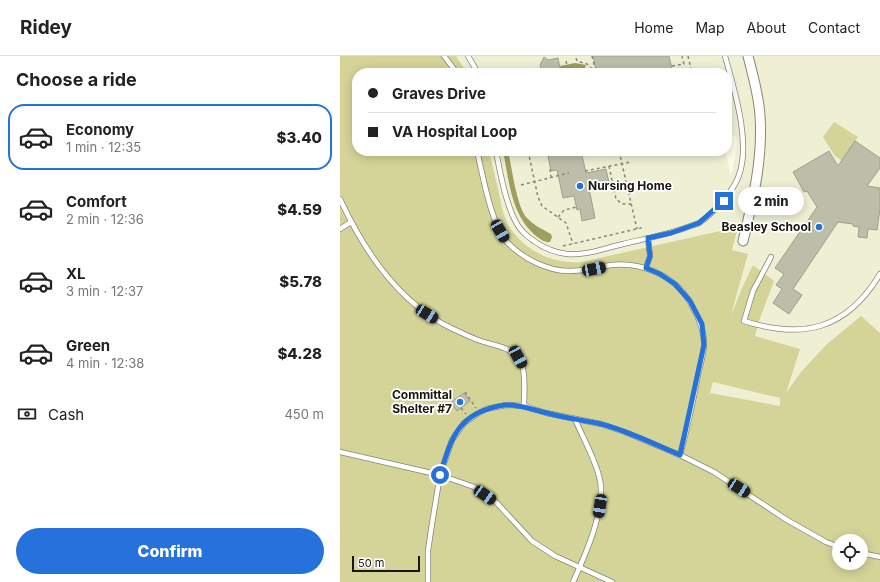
<!DOCTYPE html>
<html lang="en">
<head>
<meta charset="utf-8">
<style>
	:root { --surface:#fff; --page:#f6f6f6; --text:#222; --muted:#767676; --line:#e0e0e0; --accent:#2572dd }
	body { margin:0; font-family:Inter,sans-serif; background:var(--page); color:var(--text); height:100vh; display:flex; flex-direction:column; font-size:15px; white-space:nowrap }
	* { box-sizing:border-box; margin:0 }
	p { font-size:13px; color:var(--muted) }
	.icon { flex:none; width:22px; height:22px; fill:none; stroke:currentColor; stroke-width:2; stroke-linecap:round; stroke-linejoin:round }
	.map { position:relative; flex:1; overflow:hidden }
	.details { display:flex; flex-direction:column; background:var(--surface); width:340px }
	.details>* { flex:none }
	.guide { position:absolute; left:12px; top:12px; width:380px; height:88px; border-radius:16px; box-shadow:0 2px 10px #0003; display:grid; align-content:center; height:88px; padding:0 16px; background:var(--surface) }
	.buttons { position:absolute; left:492px; top:478px; display:grid; gap:8px }
	.buttons a { display:grid; place-items:center; width:36px; height:36px; border-radius:50%; background:var(--surface); box-shadow:0 2px 10px #0003; font-size:20px }
	.scale { position:absolute; left:12px; bottom:10px; width:68px; box-sizing:border-box; padding-left:4px; border:2px solid #171710; border-top:0; font-size:11px; line-height:14px; white-space:nowrap; color:#171710; -webkit-text-stroke:3px #fff; paint-order:stroke }
	.end { position:absolute; width:18px; height:18px; margin:-9px; border:5px solid #2572dd; background:#fff; box-shadow:0 0 0 2px #fff }
	.from { border-radius:50% }
	.bubble { position:absolute; height:28px; border-radius:14px; background:var(--surface); box-shadow:0 2px 10px #0003; font-size:13px; font-weight:800; line-height:28px; text-align:center }
	.car { position:absolute; width:12px; height:24px; margin:-12px -6px; border-radius:5px; box-shadow:0 0 3px 1px #0007; background:linear-gradient(#222 24%,#8ab4d8 0 40%,#222 0 76%,#8ab4d8 0 86%,#222 0) }
	.guide b { display:flex; align-items:center; gap:14px; height:38px; font-size:15px }
	.guide b+b { border-top:1px solid var(--line) }
	.guide i { width:10px; height:10px; background:var(--text) }
	ul { padding:0; list-style:none }
	li { display:flex; align-items:center; gap:12px; height:66px; margin:0 8px 6px; padding:0 8px; border:2px solid transparent; border-radius:16px }
	li div { flex:1 }
	li b { display:block; font-size:15px }
	li em { font-style:normal; font-weight:800 }
	li.active { border-color:var(--accent) }
	li>.icon { width:36px; height:36px; stroke-width:1.5 }
	h2 { padding:0 16px; font-size:18px; line-height:48px }
	.pay { display:flex; align-items:center; gap:10px; height:44px; padding:0 16px; font-size:15px }
	.pay p { margin-inline-start:auto }
	.button { display:flex; gap:8px; margin-top:auto; padding:8px 16px }
	.button a { flex:1; height:46px; border-radius:24px; background:var(--accent); color:#fff; font-size:16px; font-weight:800; line-height:46px; text-align:center }
	header { display:flex; align-items:center; gap:24px; box-sizing:border-box; height:56px; padding:0 20px; background:var(--surface); border-bottom:1px solid var(--line) }
	header strong { font-size:19px }
	nav { display:flex; gap:22px; margin-inline-start:auto; font-size:14px }
	main { display:flex; flex:1; min-height:0 }
	.map>svg:first-child { display:block }
	.built { fill:#eeefd3 }
	.green { fill:#d4d498; fill-rule:evenodd }
	.water { fill:#9e9e60 }
	.pier { fill:#fafae6 }
	.building { fill:#bdbeaa; stroke:#9fa08d }
	.lines { fill:none; stroke-linecap:round; stroke-linejoin:round }
	.service-casing { stroke:#868674; stroke-width:6 }
	.minor-casing { stroke:#868674; stroke-width:11 }
	.path { stroke:#88887b; stroke-width:1.5; stroke-dasharray:3 3; stroke-linecap:butt }
	.service { stroke:#fff; stroke-width:4.5 }
	.minor { stroke:#fff; stroke-width:9 }
	.route { stroke:#2572dd; stroke-width:5 }
	.poi-dot { fill:#2572dd; stroke:#fff; stroke-width:1.5 }
	.labels { text-anchor:middle; stroke-width:3.5; stroke-linejoin:round; paint-order:stroke }
	.poi-label { font-size:12px; font-weight:bold; fill:#171710; stroke:#fff; text-anchor:end }
</style>
</head>
<body>
<header>
<strong>Ridey</strong>
<nav><a>Home</a><a>Map</a><a>About</a><a>Contact</a></nav>
</header>
<main>
<section class="details">
<h2>Choose a ride</h2>
<ul>
<li class="active"><svg class="icon" aria-label="car" viewBox="0 0 24 24"><path d="M5 17H2v-5l4-1 3-4h7l3 4 3 1v5h-3M9 17h6M6 11h13"/><circle cx="7" cy="17" r="2"/><circle cx="17" cy="17" r="2"/></svg><div><b>Economy</b><p>1 min · 12:35</p></div><em>$3.40</em></li>
<li><svg class="icon" aria-label="car" viewBox="0 0 24 24"><path d="M5 17H2v-5l4-1 3-4h7l3 4 3 1v5h-3M9 17h6M6 11h13"/><circle cx="7" cy="17" r="2"/><circle cx="17" cy="17" r="2"/></svg><div><b>Comfort</b><p>2 min · 12:36</p></div><em>$4.59</em></li>
<li><svg class="icon" aria-label="car" viewBox="0 0 24 24"><path d="M5 17H2v-5l4-1 3-4h7l3 4 3 1v5h-3M9 17h6M6 11h13"/><circle cx="7" cy="17" r="2"/><circle cx="17" cy="17" r="2"/></svg><div><b>XL</b><p>3 min · 12:37</p></div><em>$5.78</em></li>
<li><svg class="icon" aria-label="car" viewBox="0 0 24 24"><path d="M5 17H2v-5l4-1 3-4h7l3 4 3 1v5h-3M9 17h6M6 11h13"/><circle cx="7" cy="17" r="2"/><circle cx="17" cy="17" r="2"/></svg><div><b>Green</b><p>4 min · 12:38</p></div><em>$4.28</em></li>
</ul>
<div class="pay"><svg class="icon" aria-label="cash" viewBox="0 0 24 24"><path d="M3 7h18v10H3z"/><circle cx="12" cy="12" r="2"/></svg>Cash<p>450 m</p></div>
<div class="button"><a>Confirm</a></div>
</section>
<div class="map">
<svg width="540" height="526" viewBox="0 0 540 526">
	<rect width="100%" height="100%" fill="#fafae6"/>
	<!-- built -->
	<path class="built" d="M 116,0 L 540,0 L 540,369 L 369,337 L 408,198 L 392,194 L 398,171 L 241,206 L 232,207 L 213,204 L 190,193 L 178,181 L 165,163 L 149,95 L 387,95 L 387,17 L 127,17 Z"/>
	<!-- green -->
	<g class="green">
		<path d="M 0,0 L 116,0 L 127,17 L 17,17 L 17,95 L 149,95 C 152,109 156,123 159,137 C 161,146 162,155 166,164 C 180,193 210,208 241,206 L 398,171 L 392,194 L 408,198 L 391,259 L 403,230 L 413,209 L 434,225 L 420,262 L 415,280 L 460,293 L 446,337 L 461,316 L 486,289 L 521,260 L 540,277 L 540,526 L 0,526 ZM 373,326 L 440,342 L 440,350 L 370,337 ZM 499,485 L 521,485 L 521,507 L 499,507 Z"/>
		<path d="M 494,66 L 518,81 L 502,105 L 495,100 L 483,81 Z"/>
	</g>
	<!-- water -->
	<g class="water">
		<path d="M 235,7 L 246,9 L 244,14 L 239,14 L 221,17 L 220,10 Z"/>
		<path d="M 163,95 L 168,95 C 172,111 176,148 186,161 C 193,169 202,173 211,178 L 212,181 L 210,186 C 205,187 200,183 196,180 C 171,159 169,125 163,95 Z"/>
	</g>
	<!-- pier -->
	<path class="pier" d="M 394,79 L 396,81 L 397,87 L 395,102 L 391,120 L 385,95 L 387,95 L 387,80 Z"/>
	<!-- building -->
	<g class="building">
		<path d="M 253,0 L 329,0 L 333,17 L 257,17 Z"/>
		<path d="M 204,1 L 208,4 L 218,2 L 221,17 L 208,17 L 208,14 L 202,15 L 200,9 Z"/>
		<path d="M 515,85 L 540,102 L 540,112 L 527,130 L 540,132 L 540,153 L 537,174 L 528,173 L 527,182 L 518,181 L 519,171 L 513,170 L 513,168 L 498,166 L 453,233 L 462,239 L 449,258 L 433,247 L 442,233 L 436,229 L 444,218 L 435,212 L 477,151 L 467,135 L 464,136 L 453,116 L 489,95 L 498,110 Z"/>
		<path d="M 207,95 L 241,95 L 246,117 L 266,113 L 269,127 L 249,132 L 255,162 L 242,165 L 240,153 L 237,154 L 234,140 L 223,142 L 217,114 L 211,115 Z"/>
		<path d="M 124,337 L 130,345 L 117,355 L 111,346 Z"/>
	</g>
	<g class="lines">
		<!-- service casing -->
		<g class="service-casing">
			<g id="service">
				<path d="M 104,0 L 117,17"/>
				<path d="M 128,0 L 138,17"/>
				<path d="M 137,95 C 143,120 151,168 167,186 C 182,202 207,215 229,215 C 243,215 257,211 271,209 C 303,206 337,220 352,250 C 359,262 365,275 364,290 C 363,300 360,310 358,319 C 353,346 347,373 340,399"/>
				<path d="M 156,95 C 160,116 168,163 184,177 C 196,188 210,196 227,198 C 245,200 265,192 283,188 C 304,183 325,179 345,172 C 349,170 355,169 359,167 C 373,158 394,135 399,119 C 411,86 394,33 385,0"/>
				<path d="M 0,143 C 24,195 59,248 113,273 C 122,277 130,281 138,284 C 151,289 167,290 177,300 C 187,310 184,337 184,350"/>
				<path d="M 0,173 L 11,166"/>
				<path d="M 431,201 L 413,235 L 404,265 C 464,284 507,273 540,218"/>
				<path d="M 306,212 L 310,200 L 308,182"/>
				<path d="M 0,396 L 100,419 L 134,431 L 156,446 L 192,485 L 215,500 L 272,526"/>
				<path d="M 521,497 L 540,501"/>
				<path d="M 88,526 L 88,495 L 91,474 L 100,419 L 112,384 L 124,367 L 137,358 L 146,353 L 166,349 L 184,350 L 206,357 L 261,368 L 285,376 L 340,399 L 374,416 L 447,464 L 486,486 L 499,491"/>
				<path d="M 233,526 C 245,500 268,449 259,420 C 254,401 243,382 235,363"/>
			</g>
		</g>
		<!-- minor casing -->
		<g class="minor-casing">
			<path id="minor" d="M 403,185 C 413,144 423,103 420,60 C 419,40 413,20 408,0"/>
		</g>
		<!-- path -->
		<g class="path">
			<path d="M 252,0 L 256,17"/>
			<path d="M 348,0 L 352,17"/>
			<path d="M 236,2 L 237,5 L 247,8 L 253,14 L 255,13"/>
			<path d="M 226,5 L 229,17"/>
			<path d="M 332,10 L 344,8 L 342,0"/>
			<path d="M 188,95 L 198,141 L 202,150 L 226,167 L 233,188"/>
			<path d="M 279,95 L 297,173"/>
			<path d="M 269,110 L 276,143 L 282,148 L 291,148"/>
			<path d="M 211,114 L 210,114 L 211,121"/>
			<path d="M 245,115 L 291,106"/>
			<path d="M 181,129 L 229,117"/>
			<path d="M 249,134 L 273,128"/>
			<path d="M 218,161 L 224,154 L 237,151"/>
			<path d="M 223,190 L 305,171"/>
			<path d="M 125,336 L 136,352"/>
			<path d="M 121,352 L 126,358"/>
		</g>
		<!-- service -->
		<use href="#service" class="service"/>
		<!-- minor -->
		<use href="#minor" class="minor"/>
	</g>
	<g class="lines">
		<!-- route -->
		<path class="route" d="M 100,419 C 106,401 110,381 124,367 C 135,356 151,351 165,349 C 180,348 193,354 207,357 C 225,362 243,364 261,368 C 288,375 314,388 340,399 L 364,289 L 362,268 L 350,245 L 335,228 L 320,218 L 306,212 L 310,200 L 308,182 L 331,177 L 359,167 L 384,145"/>
	</g>
	<!-- markers -->
	<g class="poi-dot">
		<circle cx="240" cy="130" r="4"/>
		<circle cx="479" cy="171" r="4"/>
		<circle cx="120" cy="346" r="4"/>
	</g>
	<g class="labels">
		<!-- poi labels -->
		<g class="poi-label">
			<text x="248" y="134" text-anchor="start">Nursing Home</text>
			<text x="471" y="175">Beasley School</text>
			<text x="112" y="343">Committal<tspan x="112" dy="14">Shelter #7</tspan></text>
		</g>
	</g>
</svg>
<div class="buttons">
<a><svg class="icon" aria-label="locate" viewBox="0 0 24 24"><circle cx="12" cy="12" r="6"/><path d="M12 2v4M12 18v4M2 12h4M18 12h4"/></svg></a>
</div>
<div class="scale">50 m</div>
<i class="end from" style="left:100px;top:419px"></i>
<i class="end" style="left:384px;top:145px"></i>
<div class="bubble" style="left:398px;top:131px;width:66px">2 min</div>
<i class="car" style="left:160px;top:175px;rotate:150deg"></i>
<i class="car" style="left:254px;top:213px;rotate:79deg"></i>
<i class="car" style="left:87px;top:258px;rotate:122deg"></i>
<i class="car" style="left:178px;top:301px;rotate:151deg"></i>
<i class="car" style="left:399px;top:432px;rotate:123deg"></i>
<i class="car" style="left:145px;top:439px;rotate:124deg"></i>
<i class="car" style="left:260px;top:450px;rotate:189deg"></i>
<div class="guide">
<b><i class="from"></i>Graves Drive</b>
<b><i></i>VA Hospital Loop</b>
</div>
</div>
</main>
</body>
</html>
